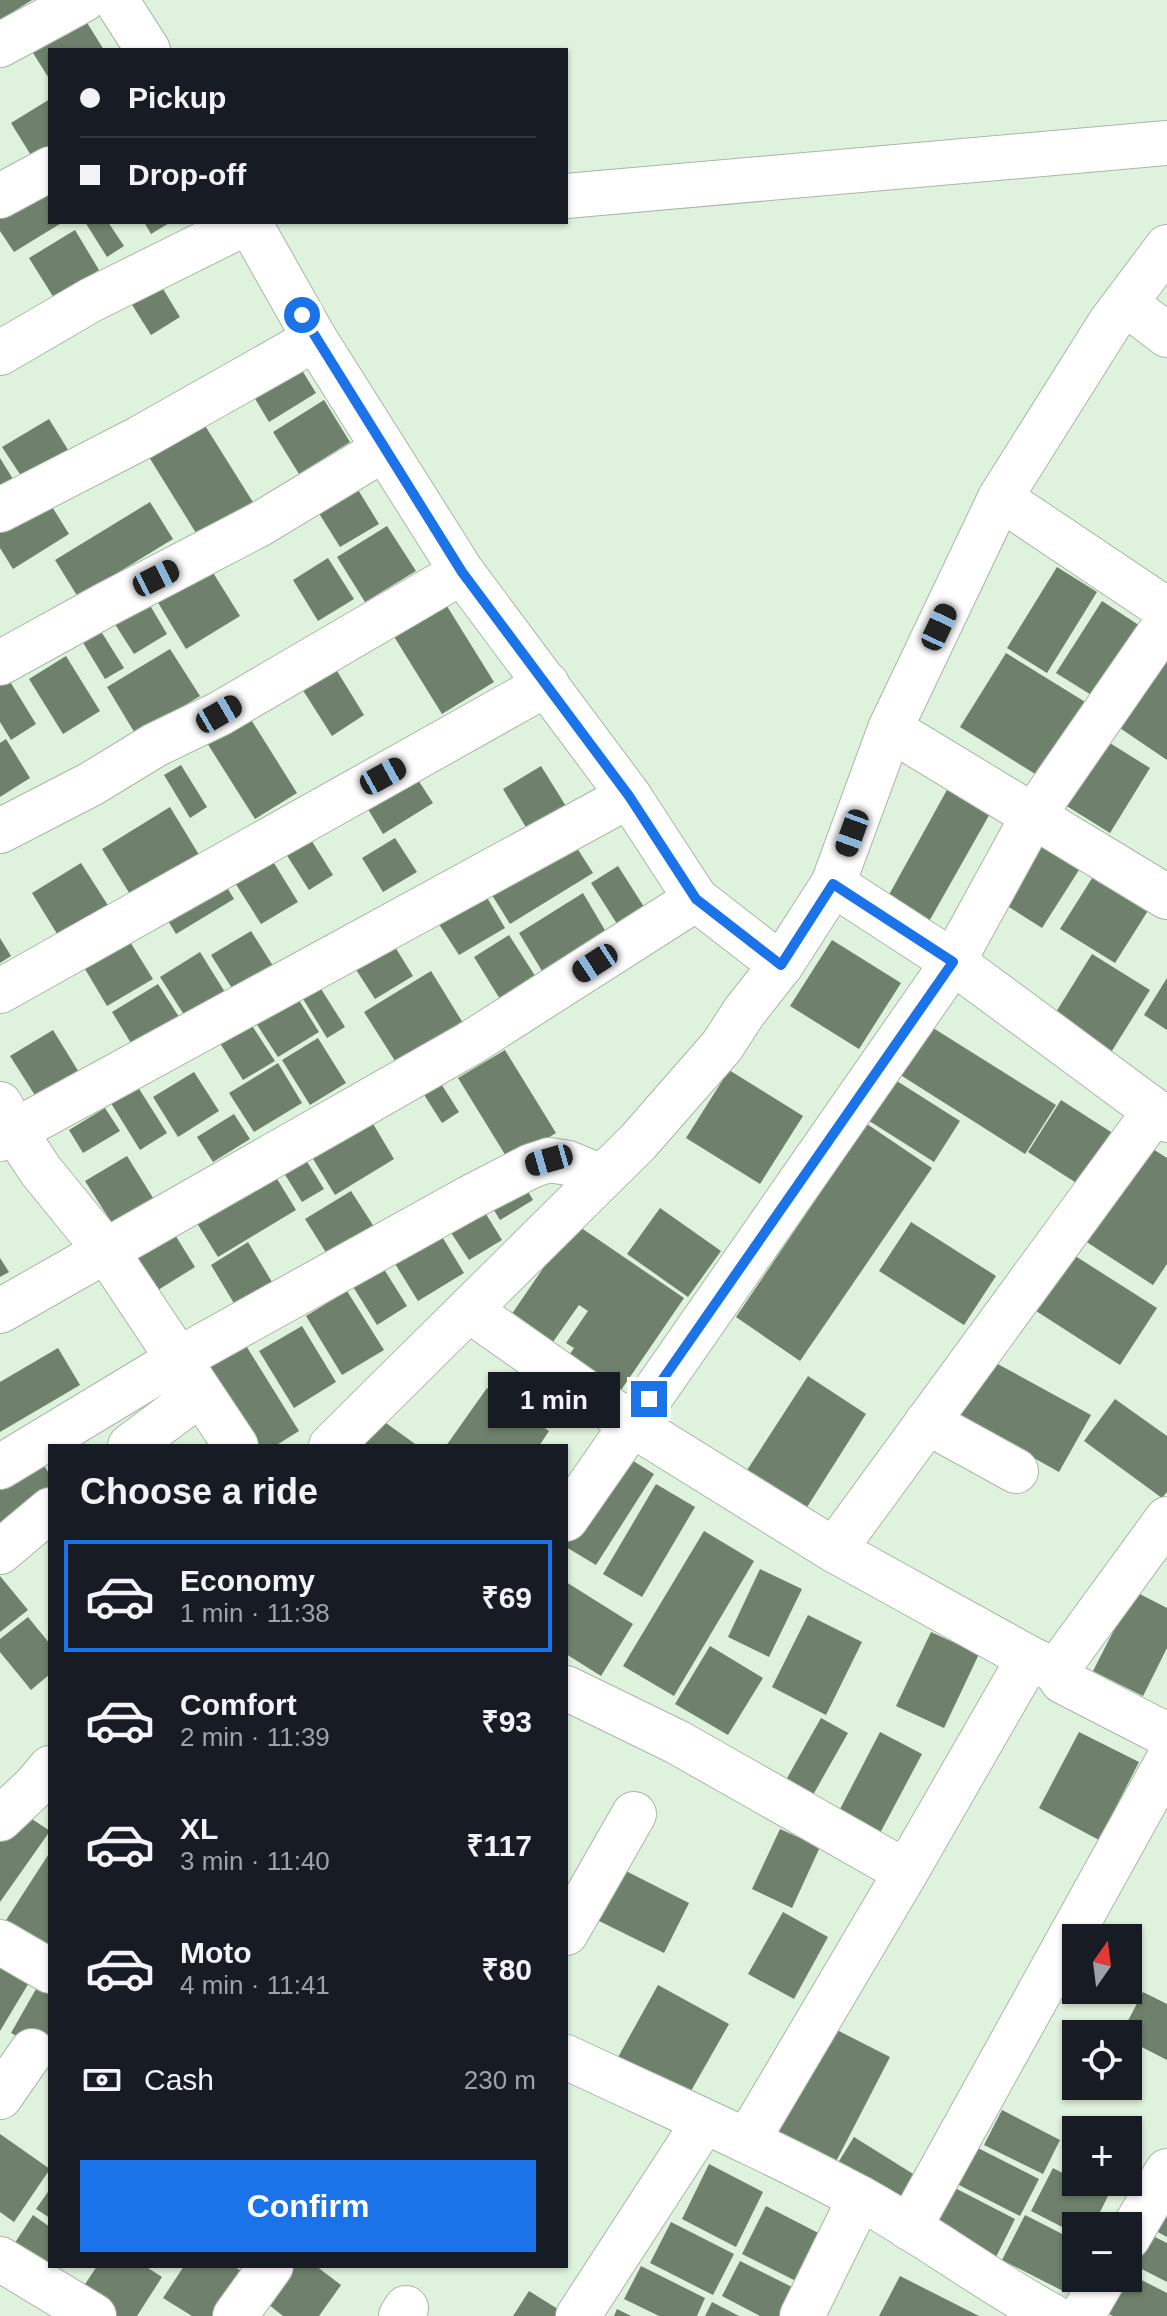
<!DOCTYPE html>
<html lang="en">
<head>
<meta charset="utf-8">
<style>
	:root { --surface:#171b24; --page:#20242c; --text:#f1f3f6; --muted:#9ea1a6; --line:#363941; --accent:#1a73e8 }
	body { margin:0; font-family:Helvetica,sans-serif; background:var(--page); color:var(--text); height:100vh; display:flex; flex-direction:column; font-size:30px; white-space:nowrap }
	* { box-sizing:border-box; margin:0 }
	p { font-size:26px; color:var(--muted) }
	.icon { flex:none; width:44px; height:44px; fill:none; stroke:currentColor; stroke-width:2; stroke-linecap:round; stroke-linejoin:round }
	.map { position:relative; flex:1; overflow:hidden }
	.side { position:absolute; left:48px; top:1444px; width:520px; height:824px; display:flex; flex-direction:column; background:var(--surface); border-radius:0px; box-shadow:0 2px 6px #0004 }
	.side>* { flex:none }
	.hud { position:absolute; left:48px; top:48px; width:520px; height:176px; border-radius:0px; box-shadow:0 2px 6px #0004; display:grid; align-content:center; height:176px; padding:0 32px; background:var(--surface) }
	.needle { width:52px; rotate:14deg }
	.controls { position:absolute; left:1062px; top:1924px; display:grid; gap:16px }
	.controls a { display:grid; place-items:center; width:80px; height:80px; border-radius:0px; background:var(--surface); box-shadow:0 2px 6px #0004; font-size:40px }
	.end { position:absolute; width:36px; height:36px; margin:-18px; border:10px solid #1a73e8; background:#fff; box-shadow:0 0 0 4px #fff }
	.from { border-radius:50% }
	.bubble { position:absolute; height:56px; border-radius:0px; background:var(--surface); box-shadow:0 2px 6px #0004; font-size:26px; font-weight:700; line-height:56px; text-align:center }
	.car { position:absolute; width:24px; height:48px; margin:-24px -12px; border-radius:10px; box-shadow:0 0 6px 2px #0007; background:linear-gradient(#222 24%,#8ab4d8 0 40%,#222 0 76%,#8ab4d8 0 86%,#222 0) }
	.hud b { display:flex; align-items:center; gap:28px; height:76px; font-size:30px }
	.hud b+b { border-top:2px solid var(--line) }
	.hud i { width:20px; height:20px; background:var(--text) }
	ul { padding:0; list-style:none }
	li { display:flex; align-items:center; gap:24px; height:112px; margin:0 16px 12px; padding:0 16px; border:4px solid transparent; border-radius:0px }
	li div { flex:1 }
	li b { display:block; font-size:30px }
	li em { font-style:normal; font-weight:700 }
	li.on { border-color:var(--accent) }
	li>.icon { width:72px; height:72px; stroke-width:1.5 }
	h2 { padding:0 32px; font-size:36px; line-height:96px }
	.pay { display:flex; align-items:center; gap:20px; height:88px; padding:0 32px; font-size:30px }
	.pay p { margin-inline-start:auto }
	.button { display:flex; gap:16px; margin-top:auto; padding:16px 32px }
	.button a { flex:1; height:92px; border-radius:0px; background:var(--accent); color:#fff; font-size:32px; font-weight:700; line-height:92px; text-align:center }
	.map>svg:first-child { display:block }
	.building { fill:#6f806d }
	.lines { fill:none; stroke-linecap:round; stroke-linejoin:round }
	.minor-casing { stroke:#a7b9a5; stroke-width:46 }
	.minor { stroke:#fff; stroke-width:44 }
	.route { stroke:#1a73e8; stroke-width:10 }
</style>
</head>
<body>
<div class="map">
<svg width="1167" height="2316" viewBox="0 0 1167 2316">
	<rect width="100%" height="100%" fill="#dff2dd"/>
	<!-- building -->
	<g class="building">
		<path d="M 0,0 L 32,0 L 0,20 Z"/>
		<path d="M 81,13 L 104,50 L 50,50 L 50,80 L 28,45 Z"/>
		<path d="M 50,99 L 50,158 L 37,165 L 11,123 Z"/>
		<path d="M 50,178 L 50,222 L 63,222 L 14,252 L 0,231 L 0,206 Z"/>
		<path d="M 85,222 L 108,222 L 124,246 L 107,257 Z"/>
		<path d="M 144,222 L 171,222 L 151,234 Z"/>
		<path d="M 75,230 L 99,270 L 54,298 L 29,258 Z"/>
		<path d="M 154,274 L 180,317 L 151,335 L 124,292 Z"/>
		<path d="M 292,354 L 316,393 L 269,422 L 245,382 Z"/>
		<path d="M 324,400 L 350,442 L 299,474 L 273,432 Z"/>
		<path d="M 199,416 L 256,507 L 201,541 L 144,449 Z"/>
		<path d="M 49,419 L 78,466 L 31,491 L 2,447 Z"/>
		<path d="M 0,458 L 13,479 L 0,487 Z"/>
		<path d="M 349,475 L 379,524 L 340,547 L 310,499 Z"/>
		<path d="M 41,489 L 69,534 L 13,569 L 0,548 L 0,515 Z"/>
		<path d="M 150,502 L 173,539 L 78,597 L 55,560 Z"/>
		<path d="M 387,526 L 416,571 L 365,602 L 337,557 Z"/>
		<path d="M 328,558 L 354,599 L 318,621 L 293,580 Z"/>
		<path d="M 207,563 L 240,616 L 186,649 L 154,596 Z"/>
		<path d="M 1057,567 L 1097,592 L 1047,673 L 1007,648 Z"/>
		<path d="M 437,590 L 494,682 L 442,714 L 385,622 Z"/>
		<path d="M 145,597 L 167,634 L 134,654 L 111,618 Z"/>
		<path d="M 1102,601 L 1154,635 L 1109,706 L 1056,673 Z"/>
		<path d="M 97,625 L 124,668 L 105,679 L 79,636 Z"/>
		<path d="M 1167,644 L 1167,760 L 1114,724 Z"/>
		<path d="M 170,649 L 200,696 L 136,735 L 107,687 Z"/>
		<path d="M 326,653 L 364,715 L 332,736 L 292,673 Z"/>
		<path d="M 1006,653 L 1095,708 L 1048,782 L 960,727 Z"/>
		<path d="M 66,656 L 100,711 L 63,734 L 29,679 Z"/>
		<path d="M 6,675 L 36,724 L 11,740 L 0,722 L 0,679 Z"/>
		<path d="M 245,710 L 297,793 L 255,819 L 202,735 Z"/>
		<path d="M 6,739 L 30,778 L 0,797 L 0,743 Z"/>
		<path d="M 1105,740 L 1150,768 L 1110,833 L 1065,805 Z"/>
		<path d="M 181,765 L 207,807 L 190,818 L 164,775 Z"/>
		<path d="M 409,766 L 433,803 L 383,834 L 360,796 Z"/>
		<path d="M 541,766 L 569,811 L 530,834 L 503,789 Z"/>
		<path d="M 953,779 L 996,803 L 927,925 L 885,902 Z"/>
		<path d="M 170,807 L 201,858 L 133,899 L 102,849 Z"/>
		<path d="M 303,827 L 333,875 L 309,890 L 279,843 Z"/>
		<path d="M 1042,831 L 1086,859 L 1042,928 L 998,900 Z"/>
		<path d="M 570,837 L 593,873 L 510,924 L 487,887 Z"/>
		<path d="M 395,838 L 417,872 L 383,892 L 362,858 Z"/>
		<path d="M 269,855 L 298,902 L 261,924 L 232,878 Z"/>
		<path d="M 81,863 L 109,907 L 59,937 L 32,893 Z"/>
		<path d="M 1101,864 L 1156,898 L 1115,963 L 1060,929 Z"/>
		<path d="M 618,866 L 646,910 L 619,927 L 591,883 Z"/>
		<path d="M 222,879 L 234,899 L 176,934 L 164,914 Z"/>
		<path d="M 482,889 L 505,928 L 459,955 L 435,918 Z"/>
		<path d="M 583,893 L 606,932 L 542,971 L 519,933 Z"/>
		<path d="M 251,931 L 280,977 L 240,1001 L 211,955 Z"/>
		<path d="M 509,935 L 539,982 L 503,1004 L 474,957 Z"/>
		<path d="M 127,937 L 153,979 L 107,1006 L 82,964 Z"/>
		<path d="M 0,938 L 11,956 L 0,963 Z"/>
		<path d="M 832,940 L 901,983 L 859,1049 L 790,1006 Z"/>
		<path d="M 392,942 L 413,976 L 375,999 L 353,965 Z"/>
		<path d="M 200,952 L 228,997 L 188,1021 L 160,977 Z"/>
		<path d="M 1092,954 L 1150,990 L 1110,1054 L 1053,1017 Z"/>
		<path d="M 431,971 L 463,1023 L 397,1064 L 364,1012 Z"/>
		<path d="M 1167,978 L 1167,1030 L 1144,1015 Z"/>
		<path d="M 158,984 L 181,1020 L 134,1048 L 112,1012 Z"/>
		<path d="M 318,984 L 345,1027 L 327,1038 L 300,994 Z"/>
		<path d="M 295,994 L 319,1032 L 278,1057 L 254,1020 Z"/>
		<path d="M 249,1021 L 275,1061 L 243,1080 L 218,1040 Z"/>
		<path d="M 922,1021 L 1056,1105 L 1025,1154 L 891,1069 Z"/>
		<path d="M 53,1030 L 80,1074 L 38,1100 L 10,1056 Z"/>
		<path d="M 318,1038 L 346,1083 L 310,1105 L 282,1060 Z"/>
		<path d="M 505,1050 L 556,1133 L 509,1161 L 458,1078 Z"/>
		<path d="M 278,1063 L 302,1103 L 254,1132 L 229,1093 Z"/>
		<path d="M 729,1070 L 803,1116 L 760,1184 L 686,1138 Z"/>
		<path d="M 433,1071 L 459,1112 L 442,1123 L 416,1082 Z"/>
		<path d="M 194,1072 L 219,1111 L 178,1137 L 153,1097 Z"/>
		<path d="M 889,1076 L 960,1121 L 934,1162 L 863,1117 Z"/>
		<path d="M 136,1084 L 167,1133 L 140,1150 L 109,1100 Z"/>
		<path d="M 1061,1100 L 1111,1132 L 1078,1184 L 1028,1152 Z"/>
		<path d="M 105,1108 L 120,1131 L 83,1153 L 69,1130 Z"/>
		<path d="M 366,1112 L 394,1159 L 335,1195 L 307,1149 Z"/>
		<path d="M 234,1114 L 250,1139 L 213,1162 L 197,1137 Z"/>
		<path d="M 867,1124 L 932,1168 L 800,1361 L 736,1317 Z"/>
		<path d="M 296,1144 L 324,1189 L 302,1202 L 274,1157 Z"/>
		<path d="M 1145,1144 L 1167,1158 L 1167,1264 L 1153,1285 L 1082,1239 Z"/>
		<path d="M 127,1156 L 158,1206 L 117,1231 L 85,1181 Z"/>
		<path d="M 268,1164 L 296,1210 L 218,1257 L 190,1212 Z"/>
		<path d="M 517,1173 L 533,1200 L 500,1220 L 484,1194 Z"/>
		<path d="M 351,1191 L 378,1233 L 332,1262 L 305,1219 Z"/>
		<path d="M 478,1201 L 502,1240 L 469,1260 L 444,1222 Z"/>
		<path d="M 660,1208 L 721,1251 L 688,1297 L 627,1254 Z"/>
		<path d="M 911,1222 L 996,1276 L 964,1325 L 879,1271 Z"/>
		<path d="M 574,1223 L 684,1298 L 617,1396 L 565,1361 L 574,1348 L 566,1343 L 588,1311 L 579,1305 L 548,1349 L 507,1321 Z"/>
		<path d="M 435,1225 L 464,1273 L 418,1301 L 389,1254 Z"/>
		<path d="M 172,1230 L 195,1267 L 150,1295 L 126,1258 Z"/>
		<path d="M 248,1242 L 275,1287 L 238,1310 L 211,1265 Z"/>
		<path d="M 1069,1252 L 1157,1308 L 1120,1365 L 1033,1309 Z"/>
		<path d="M 0,1258 L 9,1272 L 0,1277 Z"/>
		<path d="M 377,1258 L 407,1306 L 377,1325 L 347,1277 Z"/>
		<path d="M 347,1291 L 384,1350 L 342,1375 L 306,1316 Z"/>
		<path d="M 302,1326 L 336,1382 L 294,1408 L 259,1351 Z"/>
		<path d="M 245,1344 L 299,1431 L 275,1446 L 249,1446 L 202,1370 Z"/>
		<path d="M 58,1348 L 80,1385 L 0,1432 L 0,1382 Z"/>
		<path d="M 983,1356 L 1091,1415 L 1059,1472 L 951,1412 Z"/>
		<path d="M 808,1376 L 866,1414 L 797,1523 L 738,1484 Z"/>
		<path d="M 487,1388 L 549,1431 L 539,1446 L 446,1446 Z"/>
		<path d="M 1115,1399 L 1167,1436 L 1167,1492 L 1162,1498 L 1084,1441 Z"/>
		<path d="M 379,1418 L 418,1446 L 359,1446 Z"/>
		<path d="M 619,1452 L 654,1474 L 596,1565 L 566,1547 L 566,1536 Z"/>
		<path d="M 40,1459 L 50,1475 L 50,1503 L 0,1533 L 0,1483 Z"/>
		<path d="M 656,1484 L 695,1507 L 642,1597 L 603,1574 Z"/>
		<path d="M 704,1531 L 754,1561 L 674,1696 L 623,1666 Z"/>
		<path d="M 760,1569 L 802,1589 L 769,1657 L 728,1637 Z"/>
		<path d="M 0,1576 L 28,1610 L 0,1632 Z"/>
		<path d="M 566,1582 L 633,1624 L 601,1676 L 566,1654 Z"/>
		<path d="M 1134,1591 L 1167,1608 L 1167,1648 L 1143,1696 L 1093,1671 Z"/>
		<path d="M 808,1615 L 862,1642 L 826,1715 L 772,1687 Z"/>
		<path d="M 28,1617 L 50,1644 L 50,1674 L 31,1690 L 0,1652 L 0,1639 Z"/>
		<path d="M 931,1632 L 979,1654 L 944,1728 L 896,1706 Z"/>
		<path d="M 710,1646 L 763,1678 L 728,1735 L 675,1704 Z"/>
		<path d="M 821,1718 L 848,1733 L 809,1802 L 782,1787 Z"/>
		<path d="M 880,1732 L 922,1754 L 879,1835 L 838,1813 Z"/>
		<path d="M 1079,1732 L 1139,1762 L 1099,1840 L 1039,1808 Z"/>
		<path d="M 17,1809 L 50,1831 L 0,1902 L 0,1833 Z"/>
		<path d="M 780,1829 L 820,1847 L 792,1908 L 752,1889 Z"/>
		<path d="M 50,1852 L 50,1959 L 1,1928 Z"/>
		<path d="M 620,1868 L 689,1903 L 664,1953 L 595,1919 Z"/>
		<path d="M 783,1912 L 828,1937 L 794,1999 L 748,1974 Z"/>
		<path d="M 0,1956 L 33,1976 L 0,2031 Z"/>
		<path d="M 40,1982 L 50,1988 L 50,2038 L 43,2050 L 11,2033 Z"/>
		<path d="M 658,1985 L 729,2024 L 687,2098 L 617,2059 Z"/>
		<path d="M 1143,1992 L 1167,2004 L 1167,2060 L 1128,2040 L 1128,2034 L 1121,2034 Z"/>
		<path d="M 829,2026 L 890,2057 L 826,2181 L 765,2150 Z"/>
		<path d="M 1002,2110 L 1060,2140 L 1043,2174 L 984,2145 Z"/>
		<path d="M 0,2134 L 50,2169 L 14,2222 L 0,2212 Z"/>
		<path d="M 854,2137 L 918,2177 L 896,2214 L 831,2174 Z"/>
		<path d="M 976,2147 L 1039,2179 L 1020,2216 L 957,2184 Z"/>
		<path d="M 709,2164 L 763,2192 L 736,2247 L 682,2219 Z"/>
		<path d="M 1053,2168 L 1076,2180 L 1076,2182 L 1081,2182 L 1108,2196 L 1093,2226 L 1076,2226 L 1076,2234 L 1031,2211 Z"/>
		<path d="M 1167,2186 L 1167,2237 L 1143,2224 Z"/>
		<path d="M 953,2187 L 1015,2219 L 996,2257 L 933,2226 Z"/>
		<path d="M 50,2189 L 50,2218 L 36,2209 Z"/>
		<path d="M 766,2206 L 828,2238 L 804,2285 L 742,2254 Z"/>
		<path d="M 33,2215 L 50,2227 L 50,2266 L 55,2266 L 48,2277 L 9,2252 Z"/>
		<path d="M 1025,2215 L 1076,2241 L 1076,2270 L 1065,2292 L 1002,2260 Z"/>
		<path d="M 671,2222 L 734,2254 L 713,2295 L 650,2263 Z"/>
		<path d="M 1139,2229 L 1167,2243 L 1167,2282 L 1128,2262 L 1128,2250 Z"/>
		<path d="M 740,2261 L 796,2289 L 783,2316 L 760,2316 L 722,2296 Z"/>
		<path d="M 97,2266 L 145,2266 L 162,2277 L 137,2316 L 110,2316 L 78,2295 Z"/>
		<path d="M 184,2266 L 233,2266 L 243,2272 L 214,2316 L 192,2316 L 163,2298 Z"/>
		<path d="M 285,2266 L 316,2266 L 341,2285 L 319,2316 L 283,2316 L 263,2300 Z"/>
		<path d="M 641,2266 L 705,2298 L 697,2316 L 659,2316 L 624,2299 Z"/>
		<path d="M 1128,2273 L 1167,2293 L 1167,2316 L 1113,2316 L 1103,2311 L 1120,2278 L 1128,2278 Z"/>
		<path d="M 900,2276 L 979,2316 L 879,2316 Z"/>
		<path d="M 529,2291 L 569,2316 L 513,2316 Z"/>
		<path d="M 712,2302 L 739,2316 L 705,2316 Z"/>
		<path d="M 617,2309 L 631,2316 L 614,2316 Z"/>
	</g>
	<g class="lines">
		<!-- minor casing -->
		<g class="minor-casing">
			<g id="minor">
				<path d="M 116,0 L 148,50"/>
				<path d="M 0,45 L 83,0"/>
				<path d="M 0,196 L 50,169"/>
				<path d="M 566,196 L 1167,143"/>
				<path d="M 249,222 L 315,339 L 462,572 L 629,796 L 696,899 L 781,965 L 744,1012 L 722,1046 L 638,1142 L 331,1446"/>
				<path d="M 1125,303 L 1167,335"/>
				<path d="M 0,353 L 91,300 L 248,222"/>
				<path d="M 1000,498 L 1167,610"/>
				<path d="M 0,510 L 140,438 L 315,339"/>
				<path d="M 0,663 L 105,605 L 260,524 L 384,449"/>
				<path d="M 890,729 L 1167,897"/>
				<path d="M 0,831 L 91,784 L 155,745 L 219,714 L 462,572"/>
				<path d="M 833,884 L 953,962 L 1167,1120"/>
				<path d="M 781,965 L 833,884 L 890,729 L 1000,498 L 1110,323 L 1167,247"/>
				<path d="M 0,991 L 547,684"/>
				<path d="M 0,1104 L 15,1132 L 41,1171 L 107,1252 L 236,1446"/>
				<path d="M 0,1139 L 629,796"/>
				<path d="M 469,1310 L 631,1424 L 834,1550 L 1029,1658 L 1056,1671 L 1062,1681 L 1167,1735"/>
				<path d="M 0,1311 L 469,1044 L 696,899"/>
				<path d="M 927,1422 L 1016,1471"/>
				<path d="M 130,1446 L 200,1394"/>
				<path d="M 0,1467 L 177,1360 L 469,1198 L 531,1166 L 549,1160 L 568,1163 L 602,1177"/>
				<path d="M 566,1519 L 953,962 L 1033,816 L 1167,622"/>
				<path d="M 834,1550 L 1155,1111"/>
				<path d="M 0,1552 L 50,1510"/>
				<path d="M 1056,1671 L 1167,1519"/>
				<path d="M 566,1688 L 677,1742 L 906,1872"/>
				<path d="M 0,1819 L 35,1786 L 50,1768"/>
				<path d="M 566,1933 L 634,1814"/>
				<path d="M 0,1942 L 50,1971"/>
				<path d="M 566,2057 C 664,2103 763,2146 858,2197 C 925,2233 985,2280 1052,2316"/>
				<path d="M 0,2097 L 32,2051"/>
				<path d="M 747,2141 L 906,1872 L 1029,1658"/>
				<path d="M 909,2228 L 1167,1762"/>
				<path d="M 1128,2238 L 1167,2171"/>
				<path d="M 0,2259 L 94,2316"/>
				<path d="M 235,2316 L 271,2266"/>
				<path d="M 401,2316 L 406,2308"/>
				<path d="M 578,2316 L 704,2122"/>
				<path d="M 802,2316 L 860,2198"/>
				<path d="M 1082,2316 L 1104,2278"/>
			</g>
		</g>
		<!-- minor -->
		<use href="#minor" class="minor"/>
	</g>
	<g class="lines">
		<!-- route -->
		<path class="route" d="M 302,315 L 462,572 L 629,796 L 696,899 L 781,965 L 833,884 L 953,962 L 649,1399"/>
	</g>
</svg>
<div class="controls">
<a><svg class="needle" viewBox="-14 -14 28 28"><path d="M0-13l5 13h-10z" fill="#e53935"/><path d="M0 13l5-13h-10z" fill="#9ea1a6"/></svg></a>
<a><svg class="icon" aria-label="locate" viewBox="0 0 24 24"><circle cx="12" cy="12" r="6"/><path d="M12 2v4M12 18v4M2 12h4M18 12h4"/></svg></a>
<a>+</a>
<a>−</a>
</div>
<i class="end from" style="left:302px;top:315px"></i>
<i class="end" style="left:649px;top:1399px"></i>
<div class="bubble" style="left:488px;top:1372px;width:132px">1 min</div>
<i class="car" style="left:156px;top:578px;rotate:63deg"></i>
<i class="car" style="left:939px;top:627px;rotate:25deg"></i>
<i class="car" style="left:219px;top:714px;rotate:60deg"></i>
<i class="car" style="left:383px;top:776px;rotate:61deg"></i>
<i class="car" style="left:852px;top:833px;rotate:200deg"></i>
<i class="car" style="left:595px;top:963px;rotate:237deg"></i>
<i class="car" style="left:549px;top:1160px;rotate:254deg"></i>
<div class="hud">
<b><i class="from"></i>Pickup</b>
<b><i></i>Drop-off</b>
</div>
<section class="side">
<h2>Choose a ride</h2>
<ul>
<li class="on"><svg class="icon" aria-label="car" viewBox="0 0 24 24"><path d="M5 17H2v-5l4-1 3-4h7l3 4 3 1v5h-3M9 17h6M6 11h13"/><circle cx="7" cy="17" r="2"/><circle cx="17" cy="17" r="2"/></svg><div><b>Economy</b><p>1 min · 11:38</p></div><em>₹69</em></li>
<li><svg class="icon" aria-label="car" viewBox="0 0 24 24"><path d="M5 17H2v-5l4-1 3-4h7l3 4 3 1v5h-3M9 17h6M6 11h13"/><circle cx="7" cy="17" r="2"/><circle cx="17" cy="17" r="2"/></svg><div><b>Comfort</b><p>2 min · 11:39</p></div><em>₹93</em></li>
<li><svg class="icon" aria-label="car" viewBox="0 0 24 24"><path d="M5 17H2v-5l4-1 3-4h7l3 4 3 1v5h-3M9 17h6M6 11h13"/><circle cx="7" cy="17" r="2"/><circle cx="17" cy="17" r="2"/></svg><div><b>XL</b><p>3 min · 11:40</p></div><em>₹117</em></li>
<li><svg class="icon" aria-label="car" viewBox="0 0 24 24"><path d="M5 17H2v-5l4-1 3-4h7l3 4 3 1v5h-3M9 17h6M6 11h13"/><circle cx="7" cy="17" r="2"/><circle cx="17" cy="17" r="2"/></svg><div><b>Moto</b><p>4 min · 11:41</p></div><em>₹80</em></li>
</ul>
<div class="pay"><svg class="icon" aria-label="cash" viewBox="0 0 24 24"><path d="M3 7h18v10H3z"/><circle cx="12" cy="12" r="2"/></svg>Cash<p>230 m</p></div>
<div class="button"><a>Confirm</a></div>
</section>
</div>
</body>
</html>
